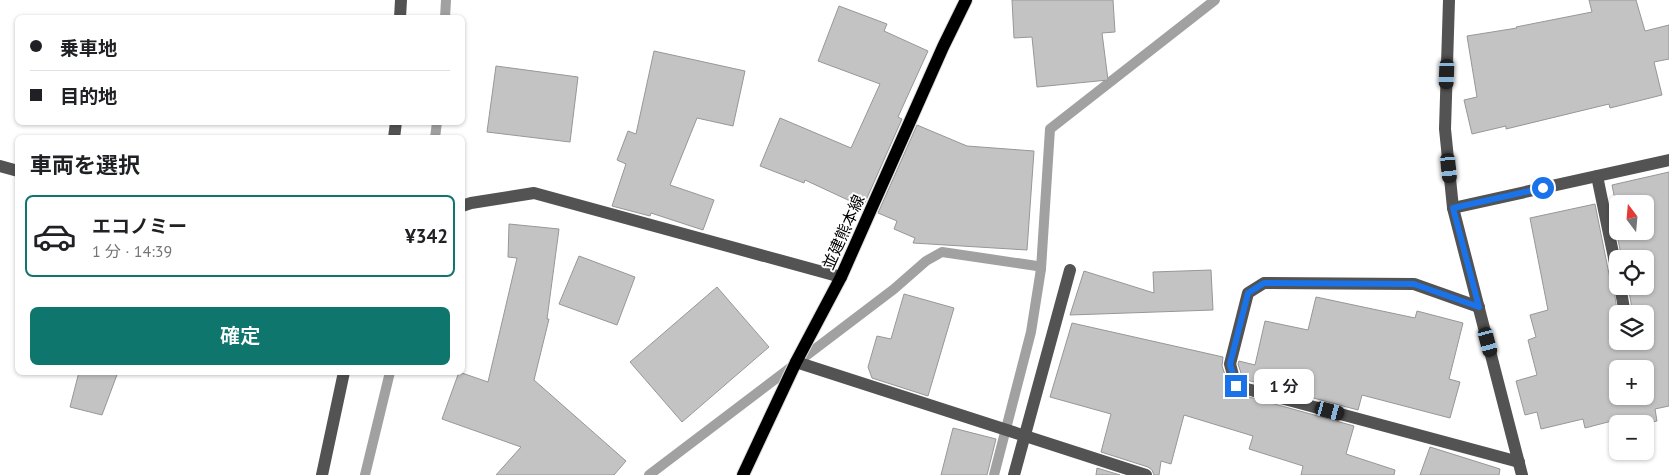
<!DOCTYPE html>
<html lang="ja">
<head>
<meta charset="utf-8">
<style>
	:root { --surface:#fff; --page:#f2f2f2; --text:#202124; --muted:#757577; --line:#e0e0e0; --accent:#0f766e }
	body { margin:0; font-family:"PT Sans","Noto Sans JP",sans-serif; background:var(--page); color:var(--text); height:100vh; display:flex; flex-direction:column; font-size:19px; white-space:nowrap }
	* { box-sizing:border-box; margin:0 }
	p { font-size:16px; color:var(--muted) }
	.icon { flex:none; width:28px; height:28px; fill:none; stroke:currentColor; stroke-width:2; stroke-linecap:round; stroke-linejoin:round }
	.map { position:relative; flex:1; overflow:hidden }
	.side { position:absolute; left:15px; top:135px; width:450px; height:240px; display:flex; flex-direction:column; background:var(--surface); border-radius:8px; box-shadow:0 1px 4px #0004 }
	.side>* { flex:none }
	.banner { position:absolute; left:15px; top:15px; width:450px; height:110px; border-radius:8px; box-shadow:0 1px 4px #0004; display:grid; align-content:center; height:110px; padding:0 15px; background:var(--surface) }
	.needle { width:32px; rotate:344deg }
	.controls { position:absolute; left:1609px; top:195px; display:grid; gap:10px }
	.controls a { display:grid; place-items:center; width:45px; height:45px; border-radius:8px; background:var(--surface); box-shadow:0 1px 4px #0004; font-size:25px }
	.end { position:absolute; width:22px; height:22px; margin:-11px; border:6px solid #1a73e8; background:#fff; box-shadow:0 0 0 2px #fff }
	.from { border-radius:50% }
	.bubble { position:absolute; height:35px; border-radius:8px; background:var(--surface); box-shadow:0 1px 4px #0004; font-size:16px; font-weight:600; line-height:35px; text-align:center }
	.car { position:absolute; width:15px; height:30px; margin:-15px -8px; border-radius:6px; box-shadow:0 0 4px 1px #0007; background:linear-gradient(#222 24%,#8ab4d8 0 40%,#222 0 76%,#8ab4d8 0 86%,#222 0) }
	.banner b { display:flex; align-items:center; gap:18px; height:48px; font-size:19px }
	.banner b+b { border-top:1px solid var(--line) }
	.banner i { width:12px; height:12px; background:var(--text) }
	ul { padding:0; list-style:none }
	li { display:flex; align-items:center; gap:15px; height:82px; margin:0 10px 8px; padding:0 5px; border:2px solid transparent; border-radius:8px }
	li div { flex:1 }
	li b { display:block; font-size:19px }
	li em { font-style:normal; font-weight:600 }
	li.selected { border-color:var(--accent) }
	li>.icon { width:45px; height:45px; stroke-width:1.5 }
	h2 { padding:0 15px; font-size:22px; line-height:60px }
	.primary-button { display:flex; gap:10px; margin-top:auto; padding:10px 15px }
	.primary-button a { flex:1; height:58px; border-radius:8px; background:var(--accent); color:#fff; font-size:20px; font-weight:600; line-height:58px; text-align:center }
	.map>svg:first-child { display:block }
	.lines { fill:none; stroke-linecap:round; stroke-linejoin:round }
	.stream { stroke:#a1a1a1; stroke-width:10 }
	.building { fill:#c3c3c3; stroke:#979797; fill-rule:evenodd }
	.major-casing { stroke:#dbdbdb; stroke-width:14 }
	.minor { stroke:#535353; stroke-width:12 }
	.major { stroke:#000; stroke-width:12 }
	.route { stroke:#1a73e8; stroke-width:6 }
	.labels { text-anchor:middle; stroke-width:4; stroke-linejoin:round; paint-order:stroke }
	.street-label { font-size:16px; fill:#000; stroke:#fff }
</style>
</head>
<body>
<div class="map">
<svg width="1669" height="475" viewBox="0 0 1669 475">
	<rect width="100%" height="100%" fill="#fff"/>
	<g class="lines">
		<!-- stream -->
		<g class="stream">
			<path d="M 445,18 L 446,0"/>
			<path d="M 435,138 L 437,122"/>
			<path d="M 365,475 L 390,372"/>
			<path d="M 649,475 L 894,289 L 926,261 L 942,252 L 1037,266 L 1041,269"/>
			<path d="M 994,475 L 1031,332 L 1041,269 L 1050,129 L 1215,0"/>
		</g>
	</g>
	<!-- building -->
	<g class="building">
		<path d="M 1012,0 L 1113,0 L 1115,32 L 1102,33 L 1108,80 L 1037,87 L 1032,37 L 1014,38 Z"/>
		<path d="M 1589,0 L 1636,0 L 1645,31 L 1669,25 L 1669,59 L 1654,62 L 1662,95 L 1610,108 L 1609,104 L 1506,129 L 1506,126 L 1472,134 L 1464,100 L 1477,97 L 1467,36 L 1517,28 L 1516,27 L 1592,12 Z"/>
		<path d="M 839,6 L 887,24 L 884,31 L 928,51 L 898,117 L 902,119 L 863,207 L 805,180 L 804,183 L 760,166 L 780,118 L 851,148 L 880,84 L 818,61 Z"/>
		<path d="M 654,51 L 745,71 L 733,126 L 697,118 L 670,185 L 714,200 L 703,230 L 651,213 L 650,216 L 612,206 L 626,164 L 617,160 L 628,131 L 636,134 Z"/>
		<path d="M 496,66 L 578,77 L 570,142 L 487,132 Z"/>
		<path d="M 917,125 L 967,146 L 1034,151 L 1027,250 L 913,243 L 915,238 L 894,229 L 897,221 L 878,213 Z"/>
		<path d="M 1669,172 L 1669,406 L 1655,409 L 1657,421 L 1643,424 L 1633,424 L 1631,416 L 1585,428 L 1583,419 L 1541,429 L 1537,412 L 1525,415 L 1516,381 L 1537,375 L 1528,340 L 1536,337 L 1530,315 L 1548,310 L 1530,218 L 1595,204 L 1610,279 L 1613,283 L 1618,317 L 1618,341 L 1645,341 L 1645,314 L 1633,314 L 1628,286 L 1645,286 L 1645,259 L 1622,259 L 1610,201 L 1615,200 L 1612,185 ZM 1618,204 L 1645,204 L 1645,231 L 1618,231 ZM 1618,369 L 1645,369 L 1645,396 L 1618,396 Z"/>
		<path d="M 509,224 L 559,229 L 547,319 L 549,319 L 534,380 L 626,461 L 614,475 L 496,475 L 521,447 L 442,419 L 459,372 L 488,382 L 517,258 L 508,257 Z"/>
		<path d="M 579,256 L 635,277 L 617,325 L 559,304 Z"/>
		<path d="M 1211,270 L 1213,310 L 1070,315 L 1084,271 L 1154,293 L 1153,272 Z"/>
		<path d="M 717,287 L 769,347 L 682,422 L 630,362 Z"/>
		<path d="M 904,294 L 954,308 L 928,396 L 872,378 L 868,367 L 877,336 L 891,339 Z"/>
		<path d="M 1316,297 L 1415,318 L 1417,311 L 1463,323 L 1449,379 L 1460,382 L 1450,418 L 1362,395 L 1358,410 L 1243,379 L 1238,364 L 1239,361 L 1255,365 L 1265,321 L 1308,330 Z"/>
		<path d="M 1072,323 L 1223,357 L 1222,366 L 1231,392 L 1354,426 L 1346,454 L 1395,470 L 1394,475 L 1301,475 L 1303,466 L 1249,449 L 1253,436 L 1184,415 L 1171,464 L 1161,461 L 1159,475 L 1154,475 L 1152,470 L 1148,467 L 1101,452 L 1111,414 L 1050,397 Z"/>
		<path d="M 79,372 L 118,372 L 102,415 L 70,407 Z"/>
		<path d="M 953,428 L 996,439 L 987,475 L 941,475 Z"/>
		<path d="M 1430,447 L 1500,469 L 1499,475 L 1420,475 Z"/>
		<path d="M 1097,468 L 1120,475 L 1096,475 Z"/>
	</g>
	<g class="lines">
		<!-- major casing -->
		<g class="major-casing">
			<path id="major" d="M 743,475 L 796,362 L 841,277 L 943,47 L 966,0"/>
		</g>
		<!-- minor -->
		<g class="minor">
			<path d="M 1449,0 L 1445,129 L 1453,208 L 1522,475"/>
			<path d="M 400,18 L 401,0"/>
			<path d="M 394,138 L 396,122"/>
			<path d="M 0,166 L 18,171"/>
			<path d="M 1597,176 L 1618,277"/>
			<path d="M 462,206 L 471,203 L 534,193 L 841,277"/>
			<path d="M 1453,208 L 1669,160"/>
			<path d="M 1620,286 L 1625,314"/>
			<path d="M 1479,307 L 1414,284 L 1264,283 L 1248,293 L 1230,364 L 1236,386 L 1519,462"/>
			<path d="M 796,362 L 1146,475"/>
			<path d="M 322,475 L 344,372"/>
			<path d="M 1014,475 L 1070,270"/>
		</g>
		<!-- major -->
		<use href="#major" class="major"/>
	</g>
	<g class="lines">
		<!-- route -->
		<path class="route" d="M 1236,386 L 1230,364 L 1248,293 L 1264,283 L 1414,284 L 1479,307 L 1453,208 L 1543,188"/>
	</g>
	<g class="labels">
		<!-- street labels -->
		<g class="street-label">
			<text transform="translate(843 232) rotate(-66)" y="6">並建熊本線</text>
		</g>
	</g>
</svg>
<div class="controls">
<a><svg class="needle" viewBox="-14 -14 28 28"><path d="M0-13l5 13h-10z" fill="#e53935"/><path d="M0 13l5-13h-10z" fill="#757577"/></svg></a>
<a><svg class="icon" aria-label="locate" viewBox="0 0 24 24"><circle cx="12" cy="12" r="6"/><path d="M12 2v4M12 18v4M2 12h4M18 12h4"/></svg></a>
<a><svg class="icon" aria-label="layers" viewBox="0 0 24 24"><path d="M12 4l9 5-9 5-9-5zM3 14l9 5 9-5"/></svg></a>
<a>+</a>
<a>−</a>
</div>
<i class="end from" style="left:1543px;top:188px"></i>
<i class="end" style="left:1236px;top:386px"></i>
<div class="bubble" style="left:1254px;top:369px;width:60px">1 分</div>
<i class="car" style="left:1447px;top:74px;rotate:182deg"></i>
<i class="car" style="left:1449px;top:168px;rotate:174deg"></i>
<i class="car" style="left:1488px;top:342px;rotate:165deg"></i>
<i class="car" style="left:1330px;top:411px;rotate:105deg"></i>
<div class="banner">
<b><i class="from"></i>乗車地</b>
<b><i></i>目的地</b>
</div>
<section class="side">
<h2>車両を選択</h2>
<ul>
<li class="selected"><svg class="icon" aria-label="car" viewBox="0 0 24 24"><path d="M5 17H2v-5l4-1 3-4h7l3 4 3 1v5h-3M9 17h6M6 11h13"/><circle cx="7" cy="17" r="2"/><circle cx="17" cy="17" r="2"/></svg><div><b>エコノミー</b><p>1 分 · 14:39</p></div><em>¥342</em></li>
</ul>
<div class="primary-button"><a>確定</a></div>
</section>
</div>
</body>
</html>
